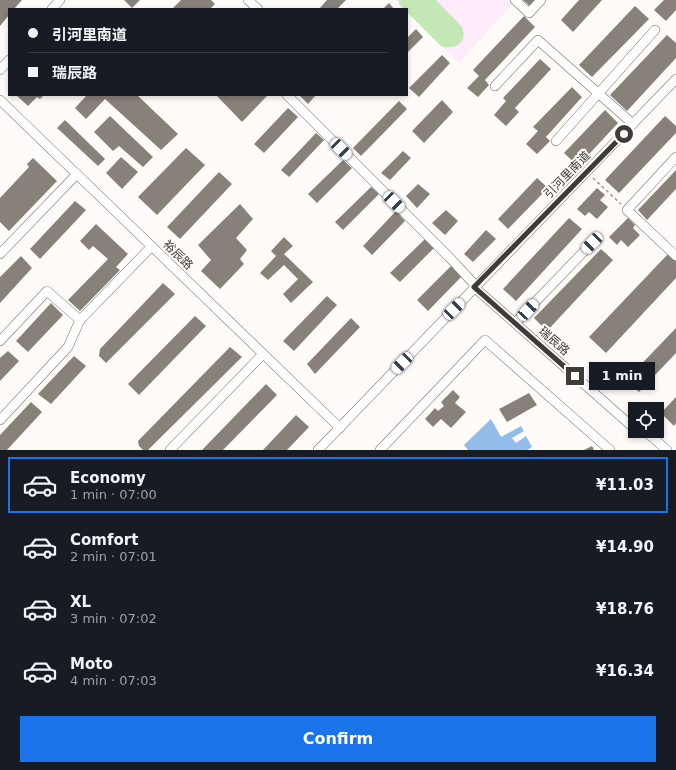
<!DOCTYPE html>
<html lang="en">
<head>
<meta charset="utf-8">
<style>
	:root { --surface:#171b24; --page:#242831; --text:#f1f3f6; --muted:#9ea1a6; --line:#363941; --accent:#1a73e8 }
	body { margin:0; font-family:"DejaVu Sans","Noto Sans SC",sans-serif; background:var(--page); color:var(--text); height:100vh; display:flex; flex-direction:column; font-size:15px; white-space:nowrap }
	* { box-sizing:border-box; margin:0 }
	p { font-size:13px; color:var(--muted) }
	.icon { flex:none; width:22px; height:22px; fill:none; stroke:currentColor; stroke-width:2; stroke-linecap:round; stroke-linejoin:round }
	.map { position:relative; height:450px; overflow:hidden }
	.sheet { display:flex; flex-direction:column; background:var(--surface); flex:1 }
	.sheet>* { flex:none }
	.hud { position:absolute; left:8px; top:8px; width:400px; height:88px; border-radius:0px; box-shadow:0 2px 6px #0003; display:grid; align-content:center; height:88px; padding:0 20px; background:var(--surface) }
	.tools { position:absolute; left:628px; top:402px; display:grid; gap:8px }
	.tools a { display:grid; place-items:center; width:36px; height:36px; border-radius:0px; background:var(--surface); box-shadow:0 2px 6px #0003; font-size:20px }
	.end { position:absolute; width:18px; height:18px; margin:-9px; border:5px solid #3f3c38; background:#fff; box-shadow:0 0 0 2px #fff }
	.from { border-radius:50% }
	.bubble { position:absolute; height:28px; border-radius:0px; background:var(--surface); box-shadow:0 2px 6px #0003; font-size:13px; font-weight:800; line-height:28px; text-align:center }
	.car { position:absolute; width:12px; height:24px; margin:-12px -6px; border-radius:5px; box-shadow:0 0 3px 1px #0007; background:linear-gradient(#fff 24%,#345 0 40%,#fff 0 76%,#345 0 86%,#fff 0) }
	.hud b { display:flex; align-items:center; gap:14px; height:38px; font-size:15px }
	.hud b+b { border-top:1px solid var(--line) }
	.hud i { width:10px; height:10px; background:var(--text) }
	ul { padding:7px 0 0; list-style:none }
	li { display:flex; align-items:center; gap:12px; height:56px; margin:0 8px 6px; padding:0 12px; border:2px solid transparent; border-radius:0px }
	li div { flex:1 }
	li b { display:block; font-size:15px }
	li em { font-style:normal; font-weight:800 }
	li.selected { border-color:var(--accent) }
	li>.icon { width:36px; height:36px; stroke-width:1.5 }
	.button { display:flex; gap:8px; margin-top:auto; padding:8px 20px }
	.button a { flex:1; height:46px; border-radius:0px; background:var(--accent); color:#fff; font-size:16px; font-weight:800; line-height:46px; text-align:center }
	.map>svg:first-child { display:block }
	.education { fill:#ffebfa }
	.green { fill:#c4e8b5 }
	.water { fill:#92bce9 }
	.building { fill:#888179 }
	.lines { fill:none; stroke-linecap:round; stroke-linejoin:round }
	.minor-casing { stroke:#777169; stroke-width:10 }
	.path { stroke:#95928f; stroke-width:1.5; stroke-dasharray:3 3; stroke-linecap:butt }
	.minor { stroke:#fff; stroke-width:9 }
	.route { stroke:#3f3c38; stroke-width:5 }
	.labels { text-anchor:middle; stroke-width:4; stroke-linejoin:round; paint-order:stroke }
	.street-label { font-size:12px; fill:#3f3c38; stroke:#fefbf8 }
</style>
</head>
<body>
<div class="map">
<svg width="676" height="450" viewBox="0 0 676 450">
	<rect width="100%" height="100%" fill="#fefbf8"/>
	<!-- education -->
	<path class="education" d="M 395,0 L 508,0 L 512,4 L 459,63 L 407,12 L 407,9 L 404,9 Z"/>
	<!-- green -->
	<path class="green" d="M 399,0 L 436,0 L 462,27 C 468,43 456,49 442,47 L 407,12 L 407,9 L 404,9 L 399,4 Z"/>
	<!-- water -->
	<path class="water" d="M 491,419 L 501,437 L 521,426 L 524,431 L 512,438 L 516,443 L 526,436 L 532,447 L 527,450 L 468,450 L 464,445 Z"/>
	<!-- building -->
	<g class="building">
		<path d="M 0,0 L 22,0 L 14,9 L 9,9 L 9,15 L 0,26 Z"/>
		<path d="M 124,0 L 140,0 L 132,8 Z"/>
		<path d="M 181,0 L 211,0 L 215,4 L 210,9 L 172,9 Z"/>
		<path d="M 327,0 L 346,0 L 337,9 L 319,9 Z"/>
		<path d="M 523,0 L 537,0 L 531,7 Z"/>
		<path d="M 579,0 L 602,0 L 573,32 L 561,20 Z"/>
		<path d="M 664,0 L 676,0 L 676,10 L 666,21 L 654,10 Z"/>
		<path d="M 389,3 L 394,9 L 383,9 Z"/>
		<path d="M 635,6 L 649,19 L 592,77 L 579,65 Z"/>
		<path d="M 524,16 L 535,27 L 485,80 L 489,85 L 478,97 L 467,88 L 479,76 L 473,70 Z"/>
		<path d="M 416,29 L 423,37 L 407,53 L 407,38 Z"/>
		<path d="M 667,35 L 676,43 L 676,58 L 627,111 L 610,95 Z"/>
		<path d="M 442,55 L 450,63 L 419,97 L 409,88 Z"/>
		<path d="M 540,59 L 551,69 L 515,108 L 519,112 L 506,126 L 494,115 L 506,101 L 503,98 Z"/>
		<path d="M 572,87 L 582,97 L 546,137 L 550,141 L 537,154 L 526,144 L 538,131 L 533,127 Z"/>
		<path d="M 16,95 L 44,95 L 40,99 L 37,97 L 28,106 Z"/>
		<path d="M 87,95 L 137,95 L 178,134 L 161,150 L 105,99 L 86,119 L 75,108 Z"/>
		<path d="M 216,95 L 268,95 L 242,122 Z"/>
		<path d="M 301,95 L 316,95 L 308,104 L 300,96 Z"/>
		<path d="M 442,100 L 453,112 L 424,143 L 412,131 Z"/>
		<path d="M 399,101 L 407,109 L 361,156 L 353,148 Z"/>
		<path d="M 288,108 L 298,117 L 264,153 L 254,144 Z"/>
		<path d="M 605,110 L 618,123 L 578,166 L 564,153 Z"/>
		<path d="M 110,116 L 153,157 L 143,167 L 119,146 L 113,151 L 94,132 Z"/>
		<path d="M 665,116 L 676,126 L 676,133 L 619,193 L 605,180 Z"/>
		<path d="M 65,120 L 105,159 L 98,166 L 57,128 Z"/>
		<path d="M 316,133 L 324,140 L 289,177 L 281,170 Z"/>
		<path d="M 186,148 L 205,165 L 157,215 L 138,197 Z"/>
		<path d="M 403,151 L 411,158 L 390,180 L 381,173 Z"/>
		<path d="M 121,157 L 138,172 L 122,189 L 106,173 Z"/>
		<path d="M 33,158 L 57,181 L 9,231 L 0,222 L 0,198 L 29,167 L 27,164 Z"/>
		<path d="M 343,160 L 352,168 L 317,203 L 308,194 Z"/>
		<path d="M 676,170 L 676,189 L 647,220 L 638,210 Z"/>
		<path d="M 219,172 L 232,184 L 180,239 L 167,227 Z"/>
		<path d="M 537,178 L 548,188 L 508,229 L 498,219 Z"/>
		<path d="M 418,184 L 430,194 L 417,208 L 406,196 Z"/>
		<path d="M 371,187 L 379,194 L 343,230 L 335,222 Z"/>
		<path d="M 597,188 L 605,195 L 600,200 L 608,207 L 597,219 L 589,212 L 585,216 L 577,209 Z"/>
		<path d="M 75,201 L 86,210 L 40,259 L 30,249 Z"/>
		<path d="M 240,204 L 253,219 L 236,238 L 247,250 L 240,259 L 244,264 L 220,289 L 201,271 L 211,260 L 198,245 Z"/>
		<path d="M 446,210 L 458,221 L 445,235 L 432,223 Z"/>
		<path d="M 396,211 L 405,221 L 372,255 L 363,246 Z"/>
		<path d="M 569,218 L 582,229 L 516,301 L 503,289 Z"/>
		<path d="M 628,218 L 635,225 L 633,228 L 640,235 L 628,247 L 621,240 L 617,245 L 609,237 Z"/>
		<path d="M 96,224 L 128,254 L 116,267 L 120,270 L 80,311 L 68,300 L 108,259 L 93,246 L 89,250 L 80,241 Z"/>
		<path d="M 486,230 L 496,239 L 473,262 L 464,254 Z"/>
		<path d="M 284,237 L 293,246 L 284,254 L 313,282 L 291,303 L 283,294 L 298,279 L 284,265 L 268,280 L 260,273 L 276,256 L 271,251 Z"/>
		<path d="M 425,239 L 434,248 L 400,282 L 390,273 Z"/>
		<path d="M 601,249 L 613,260 L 547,331 L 534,318 Z"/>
		<path d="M 668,254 L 676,261 L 676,278 L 606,353 L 589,337 Z"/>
		<path d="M 21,256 L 32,268 L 0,303 L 0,277 Z"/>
		<path d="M 452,265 L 463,275 L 428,311 L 417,300 Z"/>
		<path d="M 163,283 L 175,294 L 106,363 L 99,356 L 100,349 Z"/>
		<path d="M 327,296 L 337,305 L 294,351 L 283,341 Z"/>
		<path d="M 51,303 L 63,315 L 28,352 L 16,341 Z"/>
		<path d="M 195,316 L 206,326 L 139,395 L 128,384 Z"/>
		<path d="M 351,318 L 360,327 L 315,374 L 307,364 Z"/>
		<path d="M 676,328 L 676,353 L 639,392 L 626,380 Z"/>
		<path d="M 230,347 L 242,357 L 148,450 L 143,450 L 139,446 L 138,441 Z"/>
		<path d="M 8,351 L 19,361 L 0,381 L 0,358 Z"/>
		<path d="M 74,356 L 86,366 L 51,404 L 38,394 Z"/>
		<path d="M 266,384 L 277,395 L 223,450 L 202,450 Z"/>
		<path d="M 453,390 L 460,397 L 455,403 L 466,412 L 451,428 L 441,419 L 433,427 L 425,419 L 435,408 L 438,411 L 444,406 L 441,402 Z"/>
		<path d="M 529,393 L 537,405 L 507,422 L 499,409 Z"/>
		<path d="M 676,397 L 676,423 L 674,426 L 661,413 Z"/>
		<path d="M 31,402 L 42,412 L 7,450 L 0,450 L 0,435 Z"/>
		<path d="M 296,415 L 309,427 L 287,450 L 263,450 Z"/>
		<path d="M 592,446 L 594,450 L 584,450 Z"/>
	</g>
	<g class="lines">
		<!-- minor casing -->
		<g class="minor-casing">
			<g id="minor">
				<path d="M 248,0 L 258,9"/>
				<path d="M 515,0 L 529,13 L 541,0"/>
				<path d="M 52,9 L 60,0"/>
				<path d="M 0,70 L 9,60"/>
				<path d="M 495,86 L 538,40 L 633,124"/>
				<path d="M 287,95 L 448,256 L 476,286"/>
				<path d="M 0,100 L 340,428"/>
				<path d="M 556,141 L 655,30"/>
				<path d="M 676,157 L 627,210 L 676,256"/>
				<path d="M 0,254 L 77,174"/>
				<path d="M 474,287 L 635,429"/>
				<path d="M 515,323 L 592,243"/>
				<path d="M 0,341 L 47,291 L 80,320 L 152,246"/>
				<path d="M 0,420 L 68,347 L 80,320"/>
				<path d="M 645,431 L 667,450"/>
				<path d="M 170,450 L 263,354"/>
				<path d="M 318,450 L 676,79"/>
				<path d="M 380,450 L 485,340 L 610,450"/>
			</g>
		</g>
		<!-- path -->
		<path class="path" d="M 593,178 L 621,204"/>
		<!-- minor -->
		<use href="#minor" class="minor"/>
	</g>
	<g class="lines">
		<!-- route -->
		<path class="route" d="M 575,376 L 474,287 L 624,134"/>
	</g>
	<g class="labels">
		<!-- street labels -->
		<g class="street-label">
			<text transform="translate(567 175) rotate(-46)" y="4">引河里南道</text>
			<text transform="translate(178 255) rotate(44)" y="4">裕辰路</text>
			<text transform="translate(554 341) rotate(41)" y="4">瑞辰路</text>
		</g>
	</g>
</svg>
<div class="tools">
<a><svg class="icon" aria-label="locate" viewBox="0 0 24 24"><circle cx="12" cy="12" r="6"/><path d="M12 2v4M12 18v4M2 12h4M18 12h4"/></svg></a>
</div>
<i class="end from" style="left:624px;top:134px"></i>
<i class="end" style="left:575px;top:376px"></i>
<div class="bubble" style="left:589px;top:362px;width:66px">1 min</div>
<i class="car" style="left:341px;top:149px;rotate:135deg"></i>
<i class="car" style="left:394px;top:202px;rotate:135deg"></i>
<i class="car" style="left:592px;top:243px;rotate:224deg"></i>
<i class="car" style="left:454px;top:309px;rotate:44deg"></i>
<i class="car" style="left:528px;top:310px;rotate:43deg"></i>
<i class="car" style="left:402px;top:363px;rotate:224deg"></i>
<div class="hud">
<b><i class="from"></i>引河里南道</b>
<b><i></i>瑞辰路</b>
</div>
</div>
<section class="sheet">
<ul>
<li class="selected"><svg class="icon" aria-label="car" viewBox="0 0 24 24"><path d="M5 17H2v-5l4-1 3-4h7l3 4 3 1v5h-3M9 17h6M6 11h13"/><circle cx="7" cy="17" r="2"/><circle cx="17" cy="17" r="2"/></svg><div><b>Economy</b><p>1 min · 07:00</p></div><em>¥11.03</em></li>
<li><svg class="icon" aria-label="car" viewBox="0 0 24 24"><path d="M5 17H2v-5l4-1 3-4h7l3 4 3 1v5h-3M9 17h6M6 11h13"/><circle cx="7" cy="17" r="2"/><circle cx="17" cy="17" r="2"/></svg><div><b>Comfort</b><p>2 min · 07:01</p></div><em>¥14.90</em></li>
<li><svg class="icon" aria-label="car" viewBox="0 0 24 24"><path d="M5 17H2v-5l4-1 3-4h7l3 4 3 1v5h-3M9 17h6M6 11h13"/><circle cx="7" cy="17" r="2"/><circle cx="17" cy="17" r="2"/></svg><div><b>XL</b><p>3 min · 07:02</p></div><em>¥18.76</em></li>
<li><svg class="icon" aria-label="car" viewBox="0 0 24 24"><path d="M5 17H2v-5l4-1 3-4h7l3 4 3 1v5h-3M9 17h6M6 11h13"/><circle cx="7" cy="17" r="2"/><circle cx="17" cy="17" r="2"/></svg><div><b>Moto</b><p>4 min · 07:03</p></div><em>¥16.34</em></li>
</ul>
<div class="button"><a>Confirm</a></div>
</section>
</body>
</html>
